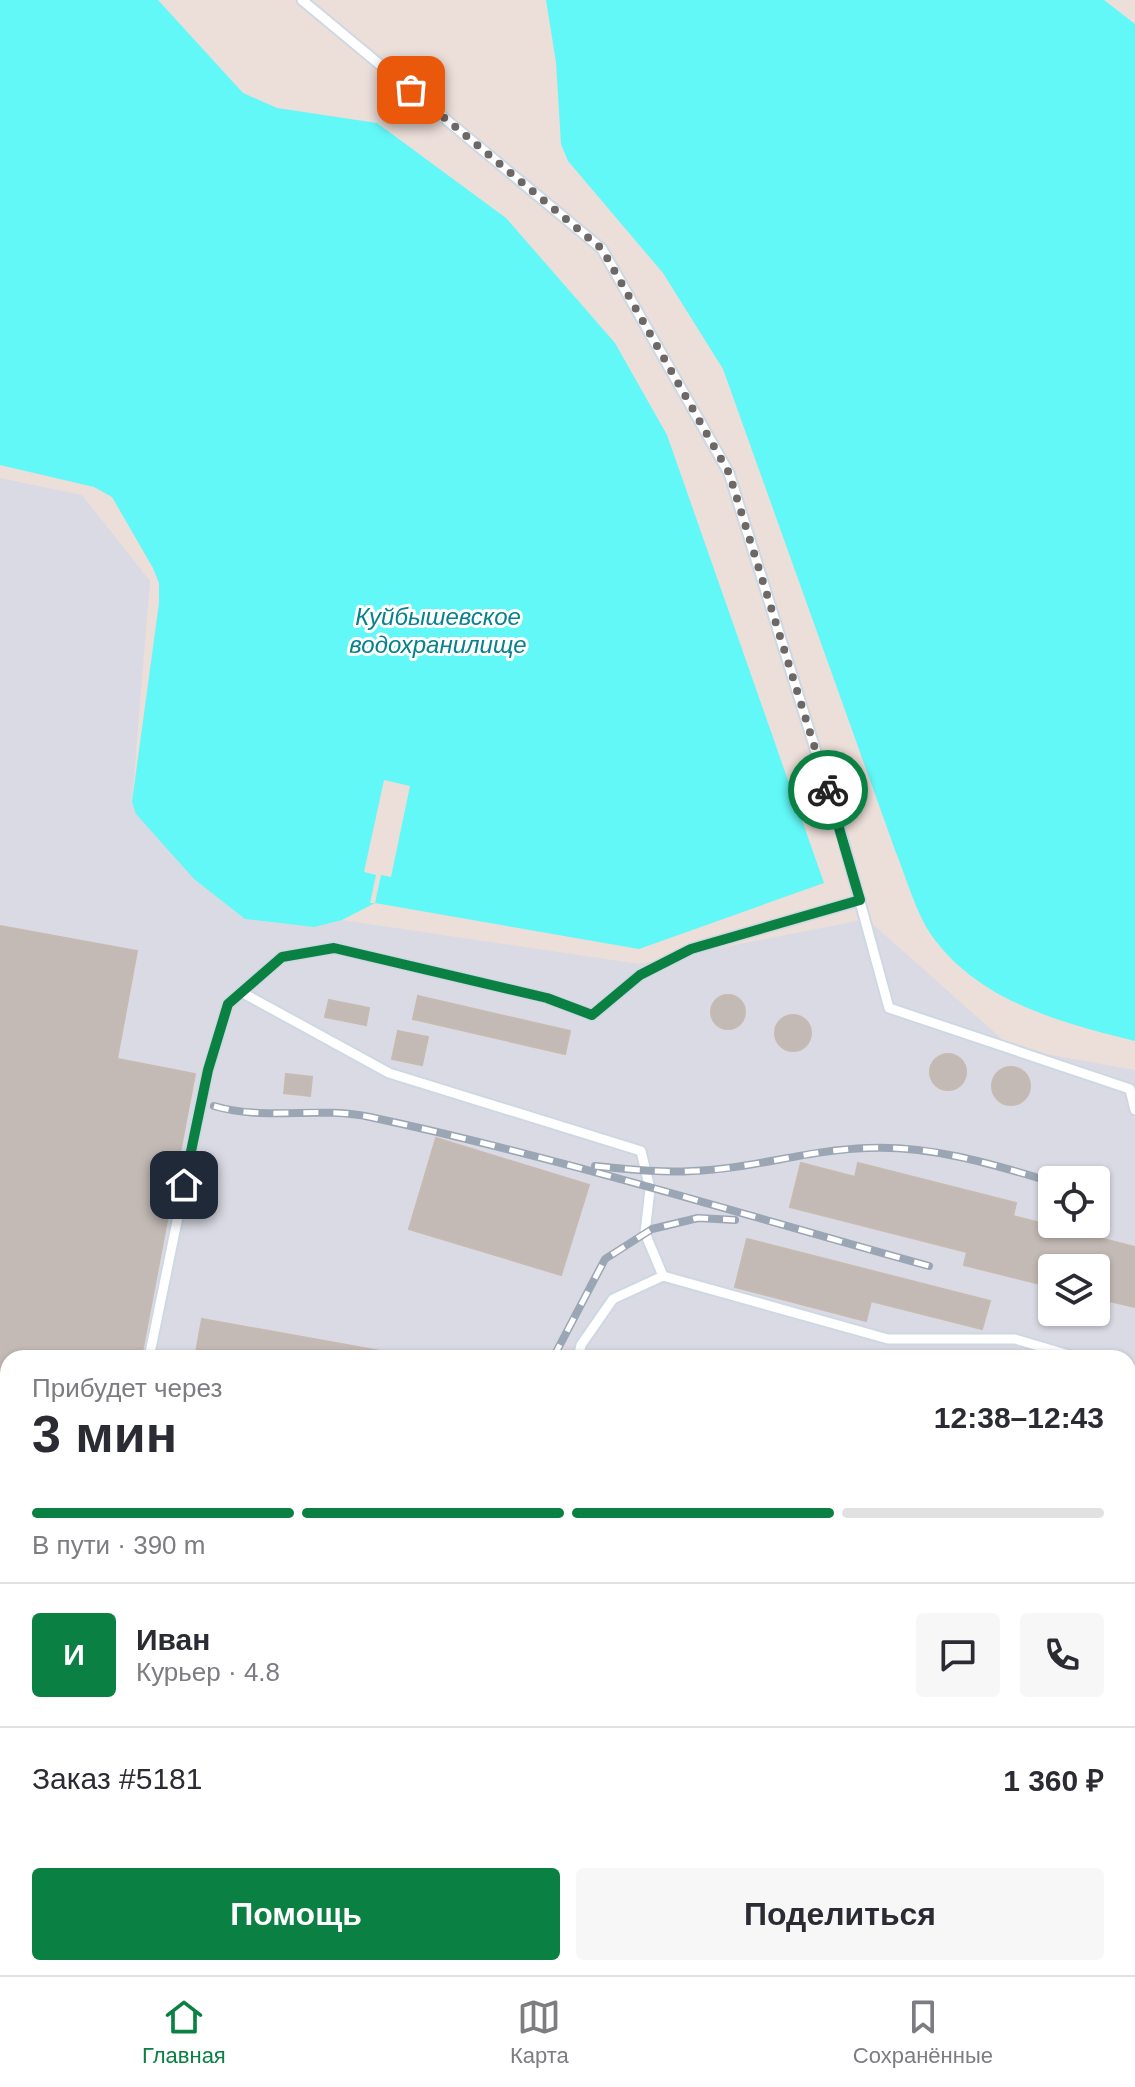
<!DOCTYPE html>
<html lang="ru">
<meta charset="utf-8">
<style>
:root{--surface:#fff;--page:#f7f7f7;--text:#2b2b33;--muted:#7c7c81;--line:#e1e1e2;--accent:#0b8043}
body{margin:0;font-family:Helvetica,sans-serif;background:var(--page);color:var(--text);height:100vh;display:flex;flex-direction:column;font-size:30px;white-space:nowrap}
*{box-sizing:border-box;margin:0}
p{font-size:26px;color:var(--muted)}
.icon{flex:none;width:44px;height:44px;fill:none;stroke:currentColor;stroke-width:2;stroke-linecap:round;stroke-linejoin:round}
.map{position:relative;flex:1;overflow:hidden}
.side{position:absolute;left:0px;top:1350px;width:1136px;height:626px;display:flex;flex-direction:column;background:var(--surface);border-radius:24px 24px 0 0;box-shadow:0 2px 6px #0004}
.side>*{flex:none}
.controls{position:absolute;left:1038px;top:1166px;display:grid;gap:16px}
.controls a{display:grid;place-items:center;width:72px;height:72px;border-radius:8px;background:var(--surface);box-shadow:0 2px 6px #0004;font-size:40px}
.pin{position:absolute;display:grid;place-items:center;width:68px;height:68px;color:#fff;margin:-34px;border-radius:16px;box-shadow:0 4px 12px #0006}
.courier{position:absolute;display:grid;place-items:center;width:80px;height:80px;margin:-40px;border:6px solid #0b8043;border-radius:50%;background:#fff;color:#222;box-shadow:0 2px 10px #0007}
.headline em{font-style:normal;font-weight:700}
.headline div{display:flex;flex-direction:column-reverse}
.headline{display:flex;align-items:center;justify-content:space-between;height:136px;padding:0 32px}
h1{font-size:52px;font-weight:700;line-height:60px}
.bar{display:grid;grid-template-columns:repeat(4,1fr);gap:12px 8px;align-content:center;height:96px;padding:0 32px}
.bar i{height:10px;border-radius:6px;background:var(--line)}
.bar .active{background:var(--accent)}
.bar p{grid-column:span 4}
.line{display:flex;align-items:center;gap:20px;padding:0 32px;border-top:2px solid var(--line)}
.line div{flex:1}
.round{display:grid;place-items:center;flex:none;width:84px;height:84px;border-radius:8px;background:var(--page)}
.button{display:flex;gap:16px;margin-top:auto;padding:16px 32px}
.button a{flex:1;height:92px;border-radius:8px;background:var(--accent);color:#fff;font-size:32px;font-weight:700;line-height:92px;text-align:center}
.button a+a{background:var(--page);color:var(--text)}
.tabs{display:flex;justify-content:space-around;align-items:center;height:112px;border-top:2px solid var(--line);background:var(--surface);font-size:22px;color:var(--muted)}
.tabs a{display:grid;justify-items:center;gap:4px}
.tabs .active{color:var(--accent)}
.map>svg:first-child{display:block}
.industrial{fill:#dadae4;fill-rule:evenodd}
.water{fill:#62f8f7}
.pier{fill:#ecded9}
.building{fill:#c3bab5;stroke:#c7bab2;stroke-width:2}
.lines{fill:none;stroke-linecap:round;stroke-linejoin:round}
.lane-casing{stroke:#ced8e3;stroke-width:13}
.street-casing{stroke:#ced8e3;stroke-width:22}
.lane{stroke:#fff;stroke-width:9}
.street{stroke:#fff;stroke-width:18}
.rail-casing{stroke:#9ba6b5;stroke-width:8}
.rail{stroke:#fff;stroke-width:5;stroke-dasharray:15;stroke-linecap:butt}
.done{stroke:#6d6866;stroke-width:8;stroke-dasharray:0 14.4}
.route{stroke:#0b8043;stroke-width:10}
.labels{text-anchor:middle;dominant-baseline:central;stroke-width:6;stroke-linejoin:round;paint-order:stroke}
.water-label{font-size:24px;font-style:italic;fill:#05828c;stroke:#fff}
</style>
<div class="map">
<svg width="1135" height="1975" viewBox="0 0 1135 1975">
<rect width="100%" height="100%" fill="#ecded9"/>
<path class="industrial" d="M0 478 82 495 150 581 132 802 137 814 194 878 245 919 314 927 342 920 639 964 867 919 1012 1048 1135 1070V1760L1128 1763V1358H8V1968H893L890 1975H0ZM1052 1180H1096V1224H1052ZM1052 1268H1096V1312H1052Z"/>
<g class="water">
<polygon points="0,0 158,0 243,93 277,108 377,123 506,218 615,343 667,435 824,883 639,949 375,903 342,920 314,927 245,919 194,879 136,814 132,802 159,603 159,583 153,568 112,497 94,487 0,465"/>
<path d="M546 0H1104L1135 24V1041C1063 1023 983 1003 935 940 916 915 907 879 895 850L723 369 663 273 568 161 561 144 556 62Z"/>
</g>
<polygon class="pier" points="384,780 410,786 391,877 381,875 375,903 370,903 376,875 364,872"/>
<g class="building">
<polygon points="0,926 137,951 117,1059 0,1036"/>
<circle cx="728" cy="1012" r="17"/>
<polygon points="418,996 570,1031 565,1054 413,1019"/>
<polygon points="329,1000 369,1008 366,1025 325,1017"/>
<circle cx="793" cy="1033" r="18"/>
<polygon points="398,1031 428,1037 422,1065 392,1059"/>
<polygon points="0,1036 195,1074 141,1358 8,1358 8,1809 0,1808"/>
<circle cx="948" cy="1072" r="18"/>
<circle cx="1011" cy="1086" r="19"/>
<polygon points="286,1074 312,1077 310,1096 284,1093"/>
<polygon points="436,1138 589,1185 561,1275 409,1229"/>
<polygon points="801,1163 855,1177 858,1163 1016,1203 1013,1216 1135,1247 1135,1307 1096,1298 1096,1268 1052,1268 1052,1287 964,1265 967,1252 790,1207"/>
<polygon points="747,1239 990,1301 982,1329 871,1301 866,1321 735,1287"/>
<polygon points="202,1319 419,1358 195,1358"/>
<polygon points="1135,1801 1135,1832 1128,1829"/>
<polygon points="0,1920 8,1921 8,1975 0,1975"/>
<polygon points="1128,1967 1135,1969 1135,1975 1096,1975 1099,1968"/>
<polygon points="110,1968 158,1968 192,1975 109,1975"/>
<polygon points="586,1968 675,1968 673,1975 623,1975"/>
</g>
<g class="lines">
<defs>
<g id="lane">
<polyline points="302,0 602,249 729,473 841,832 889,1008 1130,1089 1135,1110"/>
<polyline points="243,993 389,1073 641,1151 650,1189 645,1233 663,1276"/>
<polyline points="149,1358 208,1070 228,1004 282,957 334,948 547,998 592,1015 640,975 691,949 860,900"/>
<polyline points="578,1358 581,1345 613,1299 663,1276 888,1339 1015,1339 1079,1358"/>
<polyline points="1128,1373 1135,1375"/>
<polyline points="1128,1862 1135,1864"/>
<polyline points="0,1907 8,1908"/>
<polyline points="300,1968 334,1975"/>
<polyline points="844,1968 846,1975"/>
<polyline points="1072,1968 1076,1971"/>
<polyline points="25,1975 26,1968"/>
<polyline points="444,1975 446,1968"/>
<polyline points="909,1975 914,1968"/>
</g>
<polyline id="street" points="733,1975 733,1968"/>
</defs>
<use href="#lane" class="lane-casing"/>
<use href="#street" class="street-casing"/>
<use href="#lane" class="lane"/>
<use href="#street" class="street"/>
<defs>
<g id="rail">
<path d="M214 1106C265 1121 318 1106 370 1117 558 1157 744 1215 929 1266"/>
<path d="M595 1166C627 1169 660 1173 692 1171 751 1169 808 1150 867 1148 930 1145 992 1164 1052 1182"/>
<polyline points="1096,1195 1100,1197"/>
<polyline points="553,1358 605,1259 652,1229 698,1218 735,1220"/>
<polyline points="418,1975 420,1968"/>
</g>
</defs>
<use href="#rail" class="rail-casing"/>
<use href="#rail" class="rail"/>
</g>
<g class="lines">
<polyline class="done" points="411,90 602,249 729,473 828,790"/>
<polyline class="route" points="184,1185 208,1070 228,1004 282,957 334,948 547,998 592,1015 640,975 691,949 860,900 828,790"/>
</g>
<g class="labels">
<g class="water-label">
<text x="438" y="616">Куйбышевское<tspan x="438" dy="28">водохранилище</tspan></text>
</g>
</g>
</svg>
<div class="controls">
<a><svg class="icon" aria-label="locate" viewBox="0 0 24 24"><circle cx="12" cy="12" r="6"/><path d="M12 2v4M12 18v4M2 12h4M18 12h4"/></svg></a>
<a><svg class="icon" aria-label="layers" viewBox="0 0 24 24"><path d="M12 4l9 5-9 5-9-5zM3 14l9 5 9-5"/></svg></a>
</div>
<div class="pin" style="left:411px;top:90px;background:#ea580c"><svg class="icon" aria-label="bag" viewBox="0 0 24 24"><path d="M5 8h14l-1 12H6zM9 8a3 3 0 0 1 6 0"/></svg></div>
<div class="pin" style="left:184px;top:1185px;background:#1f2937"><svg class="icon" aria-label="home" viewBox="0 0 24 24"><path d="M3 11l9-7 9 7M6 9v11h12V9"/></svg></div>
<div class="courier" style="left:828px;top:790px"><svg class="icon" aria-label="bike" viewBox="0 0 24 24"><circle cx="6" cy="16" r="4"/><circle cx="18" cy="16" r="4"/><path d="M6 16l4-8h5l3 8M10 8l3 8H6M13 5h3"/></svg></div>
<section class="side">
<div class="headline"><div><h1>3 мин</h1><p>Прибудет через</p></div><em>12:38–12:43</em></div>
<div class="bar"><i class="active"></i><i class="active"></i><i class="active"></i><i></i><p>В пути · 390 m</p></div>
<div class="line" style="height:144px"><b class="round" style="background:var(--accent);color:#fff">И</b><div><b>Иван</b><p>Курьер · 4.8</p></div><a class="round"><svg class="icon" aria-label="chat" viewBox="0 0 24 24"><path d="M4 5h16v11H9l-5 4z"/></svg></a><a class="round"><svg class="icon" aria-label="phone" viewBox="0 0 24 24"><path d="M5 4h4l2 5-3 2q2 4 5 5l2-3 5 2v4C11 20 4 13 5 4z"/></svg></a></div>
<div class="line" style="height:104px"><div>Заказ #5181</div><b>1 360 ₽</b></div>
<div class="button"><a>Помощь</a><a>Поделиться</a></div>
</section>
</div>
<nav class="tabs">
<a class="active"><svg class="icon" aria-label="home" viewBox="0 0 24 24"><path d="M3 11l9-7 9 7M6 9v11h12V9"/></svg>Главная</a>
<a><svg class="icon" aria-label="map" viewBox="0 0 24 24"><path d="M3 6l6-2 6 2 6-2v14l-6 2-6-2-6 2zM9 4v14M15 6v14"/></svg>Карта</a>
<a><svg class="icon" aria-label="saved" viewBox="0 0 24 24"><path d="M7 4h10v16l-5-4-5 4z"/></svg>Сохранённые</a>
</nav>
